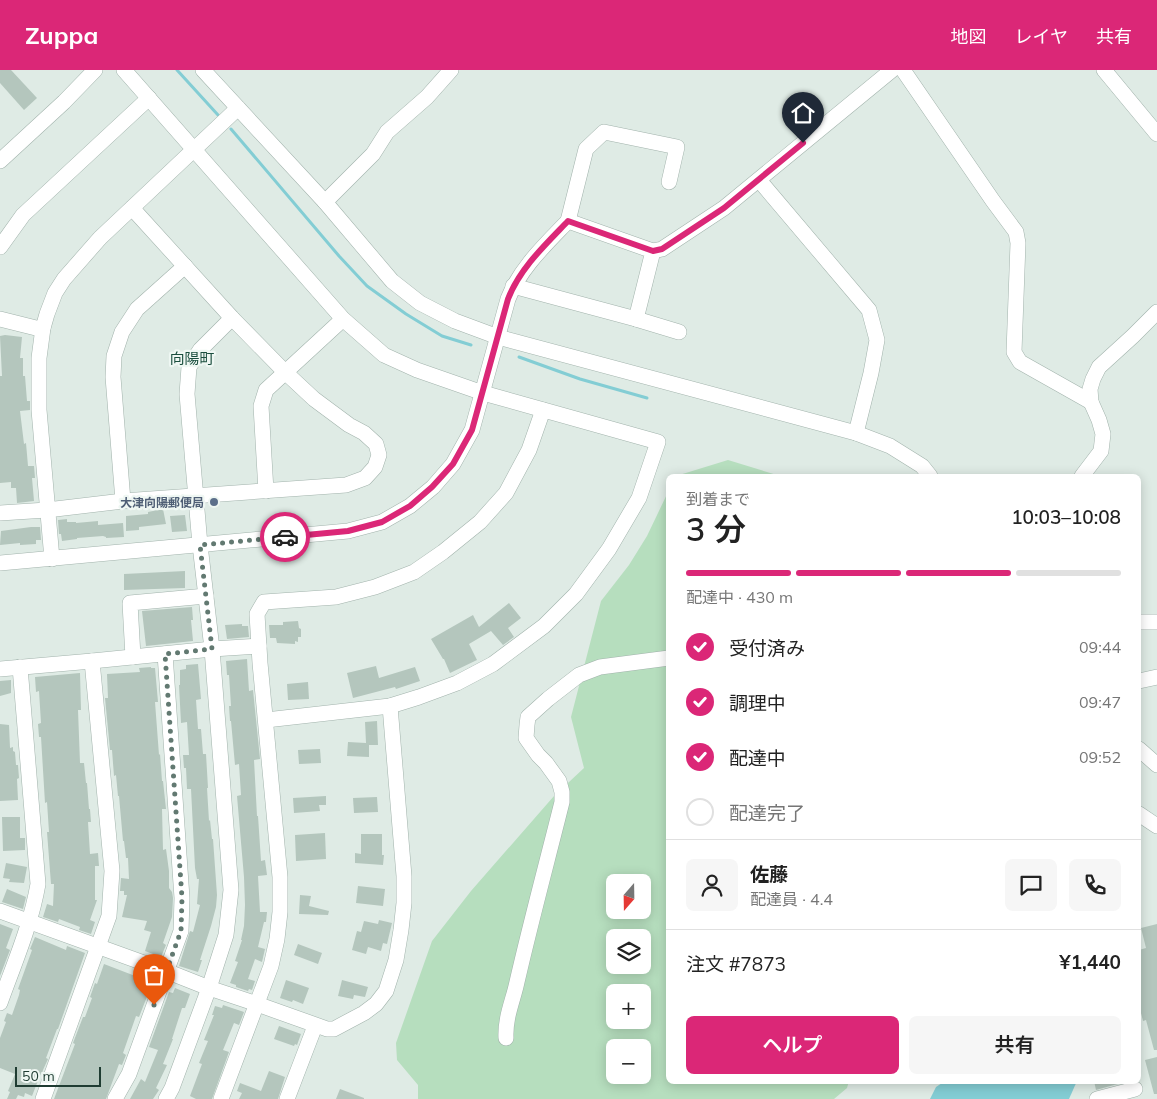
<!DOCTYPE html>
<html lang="ja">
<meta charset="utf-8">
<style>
:root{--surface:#fff;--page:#f6f6f6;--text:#222;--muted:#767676;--line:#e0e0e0;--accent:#db2777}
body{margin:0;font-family:Mulish,"Noto Sans JP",sans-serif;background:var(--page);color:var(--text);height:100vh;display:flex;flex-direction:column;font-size:19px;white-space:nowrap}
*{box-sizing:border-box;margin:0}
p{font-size:16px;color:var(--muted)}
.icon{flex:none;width:28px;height:28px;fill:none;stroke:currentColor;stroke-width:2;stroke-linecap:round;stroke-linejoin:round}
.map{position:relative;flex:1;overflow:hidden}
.panel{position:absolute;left:666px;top:404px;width:475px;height:610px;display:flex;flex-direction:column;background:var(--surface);border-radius:8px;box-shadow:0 2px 12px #0003}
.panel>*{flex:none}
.needle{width:32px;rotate:200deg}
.fabs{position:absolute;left:606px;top:804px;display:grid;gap:10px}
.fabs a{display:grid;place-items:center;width:45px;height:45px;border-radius:8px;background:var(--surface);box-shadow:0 2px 12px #0003;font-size:25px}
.scale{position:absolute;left:15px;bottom:12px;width:86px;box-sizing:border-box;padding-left:5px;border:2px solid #1f3c32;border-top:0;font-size:14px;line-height:18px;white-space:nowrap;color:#1f3c32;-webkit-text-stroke:4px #eff7f3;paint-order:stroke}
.pin{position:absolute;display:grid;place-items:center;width:42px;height:42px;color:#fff;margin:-51px -21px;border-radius:50% 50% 50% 0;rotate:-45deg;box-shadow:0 0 5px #0007}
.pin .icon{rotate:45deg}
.courier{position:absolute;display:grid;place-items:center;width:50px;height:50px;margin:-25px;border:4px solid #db2777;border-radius:50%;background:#fff;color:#222;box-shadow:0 1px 6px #0007}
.overview em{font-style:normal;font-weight:600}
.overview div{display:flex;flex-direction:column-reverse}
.overview{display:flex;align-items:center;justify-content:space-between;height:85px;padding:0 20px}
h1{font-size:32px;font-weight:600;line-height:38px}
.bar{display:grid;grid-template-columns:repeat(4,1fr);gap:8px 5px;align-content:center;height:60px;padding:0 20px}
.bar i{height:6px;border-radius:4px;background:var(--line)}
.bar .on{background:var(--accent)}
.bar p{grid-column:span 4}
.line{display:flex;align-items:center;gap:12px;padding:0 20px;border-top:1px solid var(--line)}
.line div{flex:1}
.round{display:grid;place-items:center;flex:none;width:52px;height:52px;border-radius:8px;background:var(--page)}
ol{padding:0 20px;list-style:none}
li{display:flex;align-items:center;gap:15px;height:55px}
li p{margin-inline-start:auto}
li .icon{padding:5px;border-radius:50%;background:var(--accent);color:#fff;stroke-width:4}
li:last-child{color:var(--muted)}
li i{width:28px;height:28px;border:2px solid var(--line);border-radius:50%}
.primary-button{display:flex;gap:10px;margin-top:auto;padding:10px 20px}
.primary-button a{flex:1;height:58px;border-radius:8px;background:var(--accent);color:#fff;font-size:20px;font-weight:600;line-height:58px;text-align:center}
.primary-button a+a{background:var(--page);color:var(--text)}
header{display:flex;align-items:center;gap:30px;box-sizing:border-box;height:70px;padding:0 25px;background:var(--accent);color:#fff}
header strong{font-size:24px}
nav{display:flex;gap:28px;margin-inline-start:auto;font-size:18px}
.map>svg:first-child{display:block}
.green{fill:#b6debe;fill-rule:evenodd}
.water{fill:#83cdd4}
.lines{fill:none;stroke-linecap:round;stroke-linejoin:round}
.stream{stroke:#83cdd4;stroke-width:3}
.building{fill:#b4c6bd}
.minor-casing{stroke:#a2b3ac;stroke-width:16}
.minor{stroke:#fff;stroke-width:15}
.done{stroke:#627971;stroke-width:5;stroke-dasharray:0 9}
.route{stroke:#db2777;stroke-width:6}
.service-dot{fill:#5c6f8a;stroke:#eff7f3;stroke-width:2}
.labels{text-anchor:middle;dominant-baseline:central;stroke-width:4.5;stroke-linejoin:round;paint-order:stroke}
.service-label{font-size:12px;font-weight:bold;fill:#4e5e75;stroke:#eff7f3;text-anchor:end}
.quarter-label{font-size:15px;fill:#1a4e3e;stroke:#eff7f3}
</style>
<header>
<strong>Zuppa</strong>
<nav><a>地図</a><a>レイヤ</a><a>共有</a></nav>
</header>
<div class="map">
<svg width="1157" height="1029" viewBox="0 0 1157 1029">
<rect width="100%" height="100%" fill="#dfebe5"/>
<g class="green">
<polygon points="728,390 780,406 676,406"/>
<path d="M669 420V1011H849L847 1018 834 1029H418V1015L397 990 396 973 432 871 471 821 554 726 584 698 571 647 601 531 629 495 647 466ZM615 812H642V840H615ZM615 868H642V895H615ZM615 922H642V950H615ZM615 978H642V1005H615Z"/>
</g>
<polygon class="water" points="945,1011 1077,1011 1069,1029 930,1029 936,1017"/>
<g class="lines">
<g class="stream">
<polyline points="177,0 218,45"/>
<polyline points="231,59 339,186 367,216 406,244 442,266 471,275"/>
<polyline points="519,287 580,309 647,328"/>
</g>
</g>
<g class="building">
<polygon points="0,0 11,0 37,28 24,40 0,13"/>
<polygon points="5,265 22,267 20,288 23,288 23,306 25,306 27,331 30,331 30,340 20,341 24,374 26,373 28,396 34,396 35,408 32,408 34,431 17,433 16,418 11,418 11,412 0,413 0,306 2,306 0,266"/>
<polygon points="163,439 166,454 139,457 139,460 126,461 126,446 148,444 148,442"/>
<polygon points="185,445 187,461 172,462 170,446"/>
<polygon points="67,449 67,452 76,452 76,453 98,451 98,455 123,453 124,467 106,468 106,467 103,466 77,468 77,469 62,471 61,464 59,464 58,450"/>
<polygon points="31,457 40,457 41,470 36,470 36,474 20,475 20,473 0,475 1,461"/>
<polygon points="185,501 185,518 124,520 124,504"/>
<polygon points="509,533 521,548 508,558 514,567 503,575 491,561 469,574 477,590 450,603 444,589 443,589 431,569 473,545 479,557"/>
<polygon points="192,537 193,550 191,550 193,571 146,576 142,541"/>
<polygon points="298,551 299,558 301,559 301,567 298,567 298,572 295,571 295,574 277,573 276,568 270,568 269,555 283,555 283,552"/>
<polygon points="242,554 242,556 248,556 249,567 227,569 225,555"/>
<polygon points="247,589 249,621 253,620 260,689 254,690 257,746 258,746 261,791 265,790 267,805 258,806 260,842 267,842 266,852 264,852 258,877 265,879 262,892 255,889 248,909 255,911 252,920 249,919 248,921 236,917 236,915 230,913 238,892 235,891 242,870 241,870 244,856 245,835 244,807 237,726 241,725 239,694 235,695 231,651 230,651 229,636 231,636 229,605 227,605 226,591"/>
<polygon points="198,594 201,629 196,630 198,659 201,659 203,684 206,684 208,718 207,718 209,751 210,750 212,769 213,769 217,825 216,837 211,856 200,890 202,890 198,902 179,896 190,861 193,862 200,835 197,834 199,809 197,809 195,798 191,719 187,719 186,698 184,698 183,685 189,685 187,652 181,653 179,615 180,615 180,600 186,599 186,595"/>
<polygon points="376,596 379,608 415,597 420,611 396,619 395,617 353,628 347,603"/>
<polygon points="151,597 151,598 155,598 158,632 155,632 159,685 160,684 162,711 163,711 166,739 162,739 163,780 166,779 169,801 169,818 172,822 173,828 172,847 163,873 166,875 161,887 145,881 151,862 144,860 147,851 122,847 127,825 124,825 124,821 120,821 121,808 129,809 128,788 126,788 124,771 123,771 119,726 118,726 116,705 114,706 112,680 110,680 105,628 108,628 107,604 140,602 139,598"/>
<polygon points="80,603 81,640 78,640 80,693 84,693 86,713 87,713 89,739 90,739 91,752 88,752 90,784 98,783 99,796 95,796 95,830 97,830 90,850 95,852 91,864 79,860 80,857 59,849 58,852 43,847 47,834 53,836 54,814 51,814 47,762 49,762 47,732 45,733 41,667 39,667 38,654 41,653 39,621 36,622 35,607"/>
<polygon points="11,610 11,623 0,626 0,611"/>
<polygon points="308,612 309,629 288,630 287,614"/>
<polygon points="377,651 378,675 369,675 369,687 347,686 348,672 366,673 365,652"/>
<polygon points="0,654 9,655 10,678 13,677 13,681 15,682 16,695 18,695 19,708 17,709 18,730 0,731"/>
<polygon points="320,679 321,693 299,694 298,680"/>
<polygon points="326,726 326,735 319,735 320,741 294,743 293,728"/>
<polygon points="377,727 378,742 354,743 353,728"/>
<polygon points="2,747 20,747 20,768 25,768 25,780 3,781"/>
<polygon points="325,763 326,789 296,791 295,765"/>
<polygon points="361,764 382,764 382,785 384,785 383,795 355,793 355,783 361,784"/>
<polygon points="6,793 27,797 24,813 9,812 10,809 3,808"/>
<polygon points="358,816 385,819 383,836 356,833"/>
<polygon points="7,819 26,827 23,839 2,832"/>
<polygon points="300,825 311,826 309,836 329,841 328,845 299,844"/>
<polygon points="379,850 392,853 387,874 383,873 381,881 368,877 366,884 352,880 357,861 361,862 364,851 378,854"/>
<polygon points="0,854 13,859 6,878 10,880 0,906"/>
<polygon points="1157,854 1157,980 1154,980 1146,950 1143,951 1139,935 1139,880 1146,878 1141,858"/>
<polygon points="35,867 66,880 67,876 85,883 58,959 57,959 46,988 48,989 43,1000 42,1003 41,1003 32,1026 25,1023 24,1027 18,1025 16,1029 7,1029 10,1022 8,1021 15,1004 0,998 0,968 6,952 4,951 7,943 12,945 19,925 20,920 18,919 32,880 30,879"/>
<polygon points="298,874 322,883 318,894 294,885"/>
<polygon points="104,894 143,909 145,905 154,909 139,947 136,946 123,983 126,985 122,995 119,994 106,1029 54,1029 75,974 73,973 83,947 85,947 92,928 90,927 95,913 97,914"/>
<polygon points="286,910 309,918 303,934 293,930 292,932 280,928"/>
<polygon points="342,910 368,917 365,927 354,925 353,929 338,926"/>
<polygon points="175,918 190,924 185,938 182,938 172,969 173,969 163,994 167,995 156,1018 159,1020 153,1029 130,1029 141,1009 145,1012 158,980 149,977 169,922 173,923"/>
<polygon points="223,935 244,942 239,955 234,953 223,980 229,982 212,1029 196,1029 190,1026 202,994 199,993 208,971 204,970 214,945 212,945 215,936 222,938"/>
<polygon points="279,956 301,964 297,975 295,974 294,976 274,969"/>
<polygon points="1157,987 1157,1024 1154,1024 1145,990"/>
<polygon points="269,1001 285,1007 278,1029 239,1029 242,1023 237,1021 240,1013 261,1021"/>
<polygon points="1094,1011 1121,1011 1121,1013 1096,1020"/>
<polygon points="340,1019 364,1028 364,1029 336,1029"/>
</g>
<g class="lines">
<defs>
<g id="minor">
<polyline points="124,0 343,249 384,285 417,300 483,323 658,372 639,428 609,479 576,524 544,556 493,594 457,613 419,627 390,636 266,650"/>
<polyline points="203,0 325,132 392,211 420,233 455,251 498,267 856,363 890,376 922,396 930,406"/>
<polyline points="903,0 993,131 1016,162 1018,173 1014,282 1020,292 1091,332"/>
<polyline points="1104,0 1157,64"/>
<polyline points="0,91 64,32 95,0"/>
<polyline points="759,110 869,240 877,270 871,303 856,363"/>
<polyline points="325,132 373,84 387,62 427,27 451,0"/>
<polyline points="568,151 586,79 604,62 677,77 669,112"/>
<polyline points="0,177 23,145 149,28"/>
<polyline points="653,181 662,179 724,138 892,0"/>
<polyline points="513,216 636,249 679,262"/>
<polyline points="0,249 36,258 43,258"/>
<polyline points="1082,406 1101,381 1103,364 1099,350 1091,332 1090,319 1093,309 1099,297 1133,266 1157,242"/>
<polyline points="266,421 261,336 266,320 343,249"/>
<polyline points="123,431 113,307 114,286 122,262 137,239 185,196"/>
<polyline points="0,443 47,440 123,431 346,415 365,408 375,397 379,385 376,374 364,363 349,355 314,329 285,302 232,248 132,138"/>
<polyline points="52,489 39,340 39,288 43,258 47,244 55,223 64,209 100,168 238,38"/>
<path d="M0 493 348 461 382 452 410 436 433 417 453 394 472 360 508 229C520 198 546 174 568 151L653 181 636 249"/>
<polyline points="1139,552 1157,552"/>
<polyline points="133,587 130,533 206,526"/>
<polyline points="0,599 92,591 212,579 259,576"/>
<polyline points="1139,611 1157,607"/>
<polyline points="1139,679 1157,695"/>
<polyline points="1139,744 1157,756"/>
<polyline points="0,841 166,901 209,918 257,934 327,959 334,959 364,943 376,934 386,921 396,890 401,860 404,833 404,806 390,636"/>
<path d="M0 933C14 894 31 855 38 814L20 597"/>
<path d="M506 968C505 947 513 931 517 912 531 851 547 792 562 732V722L559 711 546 693 538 685 526 668 527 655 528 647 548 629 579 605 600 597 669 588"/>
<polyline points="43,1029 109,846 112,801 92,591"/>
<polyline points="115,1029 129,1004 181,861 182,828 165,584"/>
<polyline points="166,1029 172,1018 209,918 226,865 231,820 212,579 200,475 187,324 189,297 200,280 232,248"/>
<polyline points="221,1029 271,896 277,869 280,842 280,807 260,593 257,544 264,532 336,527 375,517 414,502 443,482 480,452 506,423 529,380 543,340"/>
<polyline points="287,1029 315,956"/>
<polyline points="1097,1029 1135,1019"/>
</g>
</defs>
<use href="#minor" class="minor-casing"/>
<use href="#minor" class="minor"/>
</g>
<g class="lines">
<polyline class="done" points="154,935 181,861 182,828 165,584 212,579 200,475 285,467"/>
<path class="route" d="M285 467 348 461 382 452 410 436 432 417 453 394 472 360 508 229C520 198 546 174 568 151L653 181 662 179 724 138 803 73"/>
</g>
<circle class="service-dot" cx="214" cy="432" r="5"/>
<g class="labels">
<g class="service-label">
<text x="204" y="432">大津向陽郵便局</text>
</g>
<g class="quarter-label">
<text x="192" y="288">向陽町</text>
</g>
</g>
</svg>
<div class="fabs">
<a><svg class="needle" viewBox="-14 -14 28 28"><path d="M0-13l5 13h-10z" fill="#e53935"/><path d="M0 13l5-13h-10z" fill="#767676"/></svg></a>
<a><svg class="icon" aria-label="layers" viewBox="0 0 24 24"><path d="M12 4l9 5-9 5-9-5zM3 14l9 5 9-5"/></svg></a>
<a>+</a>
<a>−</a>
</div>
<div class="scale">50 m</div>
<div class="pin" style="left:154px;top:935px;background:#ea580c"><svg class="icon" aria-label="bag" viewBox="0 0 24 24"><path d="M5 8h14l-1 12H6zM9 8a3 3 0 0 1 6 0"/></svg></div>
<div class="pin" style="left:803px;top:73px;background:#1f2937"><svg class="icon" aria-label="home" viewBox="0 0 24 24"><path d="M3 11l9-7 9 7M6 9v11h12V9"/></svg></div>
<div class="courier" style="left:285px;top:467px"><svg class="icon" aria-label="car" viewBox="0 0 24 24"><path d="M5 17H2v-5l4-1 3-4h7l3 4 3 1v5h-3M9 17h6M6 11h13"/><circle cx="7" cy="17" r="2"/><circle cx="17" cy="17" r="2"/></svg></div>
<section class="panel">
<div class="overview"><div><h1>3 分</h1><p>到着まで</p></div><em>10:03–10:08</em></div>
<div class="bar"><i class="on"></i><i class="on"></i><i class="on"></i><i></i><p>配達中 · 430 m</p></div>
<ol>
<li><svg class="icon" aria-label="check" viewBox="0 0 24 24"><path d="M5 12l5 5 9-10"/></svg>受付済み<p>09:44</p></li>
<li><svg class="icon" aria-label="check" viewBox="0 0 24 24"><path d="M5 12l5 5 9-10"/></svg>調理中<p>09:47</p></li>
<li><svg class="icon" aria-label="check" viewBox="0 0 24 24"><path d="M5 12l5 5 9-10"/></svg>配達中<p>09:52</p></li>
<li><i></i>配達完了</li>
</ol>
<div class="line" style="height:90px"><a class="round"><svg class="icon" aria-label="person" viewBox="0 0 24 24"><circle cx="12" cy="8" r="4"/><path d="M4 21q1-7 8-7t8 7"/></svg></a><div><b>佐藤</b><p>配達員 · 4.4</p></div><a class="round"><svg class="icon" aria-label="chat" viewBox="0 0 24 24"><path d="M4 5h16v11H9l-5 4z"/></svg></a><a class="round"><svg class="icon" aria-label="phone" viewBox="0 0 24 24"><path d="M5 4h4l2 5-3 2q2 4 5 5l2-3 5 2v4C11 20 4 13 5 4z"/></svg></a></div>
<div class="line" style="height:65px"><div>注文 #7873</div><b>¥1,440</b></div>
<div class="primary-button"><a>ヘルプ</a><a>共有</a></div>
</section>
</div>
